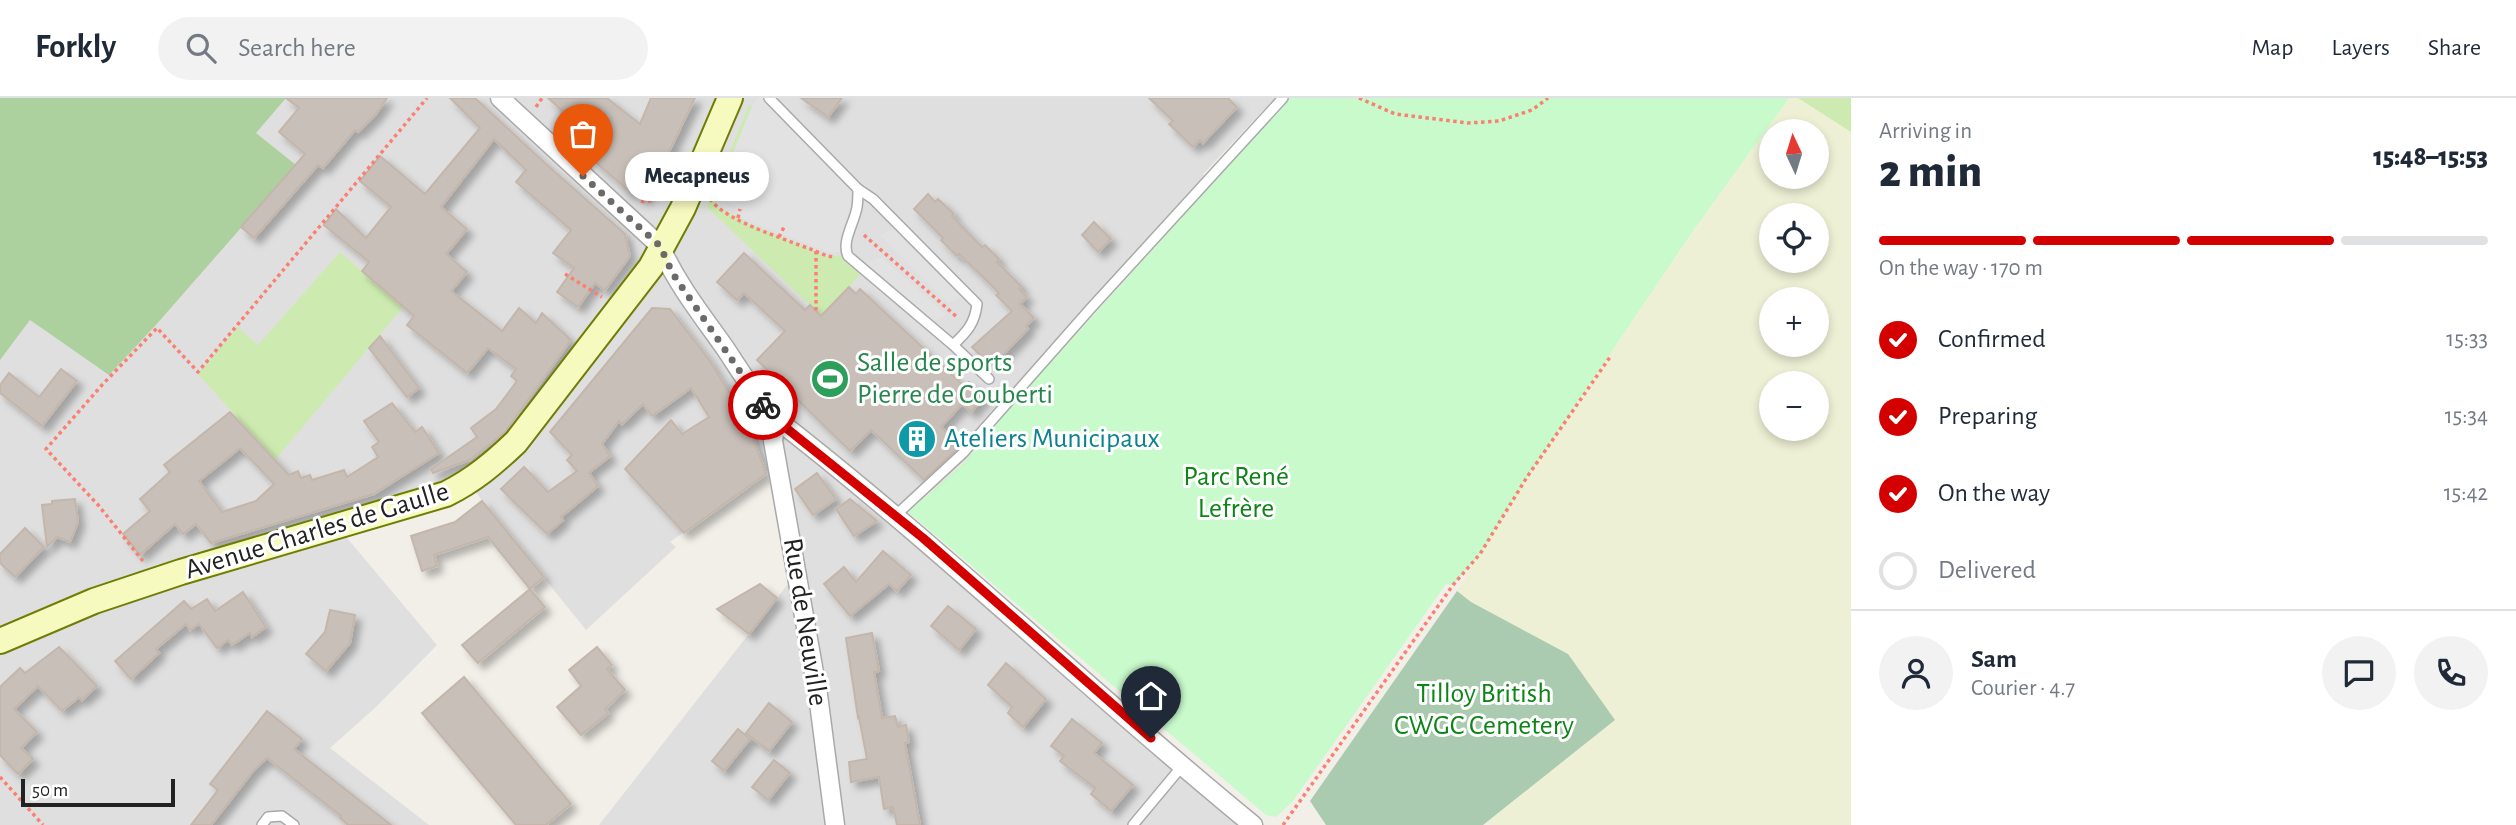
<!DOCTYPE html>
<meta charset="utf-8">
<style>
:root{--surface:#fff;--page:#f2f2f3;--text:#1f2937;--muted:#747a83;--line:#e0e1e3;--accent:#d40000}
body{margin:0;font-family:"Alegreya Sans",sans-serif;background:var(--page);color:var(--text);height:100vh;display:flex;flex-direction:column;font-size:26px;white-space:nowrap}
*{box-sizing:border-box;margin:0}
p{font-size:23px;color:var(--muted)}
.icon{flex:none;width:38px;height:38px;fill:none;stroke:currentColor;stroke-width:2;stroke-linecap:round;stroke-linejoin:round}
.map{position:relative;flex:1;overflow:hidden}
.side{display:flex;flex-direction:column;background:var(--surface);width:665px}
.side>*{flex:none}
.needle{width:46px;rotate:356deg}
.buttons{position:absolute;left:1759px;top:21px;display:grid;gap:14px}
.buttons a{display:grid;place-items:center;width:70px;height:70px;border-radius:50%;background:var(--surface);box-shadow:0 4px 10px #0003;font-size:35px}
.scale{position:absolute;left:21px;bottom:18px;width:154px;box-sizing:border-box;padding-left:7px;border:4px solid #222;border-top:0;font-size:19px;line-height:24px;white-space:nowrap;color:#222;-webkit-text-stroke:5px #fff;paint-order:stroke}
.pin{position:absolute;display:grid;place-items:center;width:60px;height:60px;color:#fff;margin:-72px -30px;border-radius:50% 50% 50% 0;rotate:-45deg;box-shadow:0 0 7px #0007}
.pin .icon{rotate:45deg}
.courier{position:absolute;display:grid;place-items:center;width:70px;height:70px;margin:-35px;border:5px solid #d40000;border-radius:50%;background:#fff;color:#222;box-shadow:0 2px 9px #0007}
.bubble{position:absolute;height:49px;border-radius:24px;background:var(--surface);box-shadow:0 4px 10px #0003;font-size:23px;font-weight:800;line-height:49px;text-align:center}
.overview em{font-style:normal;font-weight:800}
.overview div{display:flex;flex-direction:column-reverse}
.overview{display:flex;align-items:center;justify-content:space-between;height:119px;padding:0 28px}
h1{font-size:46px;font-weight:800;line-height:52px}
.bar{display:grid;grid-template-columns:repeat(4,1fr);gap:10px 7px;align-content:center;height:84px;padding:0 28px}
.bar i{height:9px;border-radius:5px;background:var(--line)}
.bar .selected{background:var(--accent)}
.bar p{grid-column:span 4}
.line{display:flex;align-items:center;gap:18px;padding:0 28px;border-top:2px solid var(--line)}
.line div{flex:1}
.round{display:grid;place-items:center;flex:none;width:74px;height:74px;border-radius:37px;background:var(--page)}
ol{padding:0 28px;list-style:none}
li{display:flex;align-items:center;gap:21px;height:77px}
li p{margin-inline-start:auto}
li .icon{padding:7px;border-radius:50%;background:var(--accent);color:#fff;stroke-width:4}
li:last-child{color:var(--muted)}
li i{width:38px;height:38px;border:4px solid var(--line);border-radius:50%}
header{display:flex;align-items:center;gap:42px;box-sizing:border-box;height:98px;padding:0 35px;background:var(--surface);border-bottom:2px solid var(--line)}
header strong{font-size:33px}
nav{display:flex;gap:38px;margin-inline-start:auto;font-size:24px}
.search{width:490px;height:63px;background:var(--page);display:flex;align-items:center;gap:18px;box-sizing:border-box;padding:0 24px;border-radius:38px;color:var(--muted);font-size:26px}
main{display:flex;flex:1;min-height:0}
.map>svg:first-child{display:block}
.residential{fill:#e0dfdf}
.farmland{fill:#eef0d5;fill-rule:evenodd}
.grass{fill:#cdebb0}
.forest{fill:#add19e}
.cemetery{fill:#aacbaf}
.park{fill:#c8facc}
.parking{fill:#e2e2e2}
.building{fill:#c7bfb8;stroke:#c4b6ab;stroke-width:2;fill-rule:evenodd;filter:url(#shadow)}
.lines{fill:none;stroke-linecap:round;stroke-linejoin:round}
.lane-casing{stroke:#a9a9a9;stroke-width:12}
.street-casing{stroke:#a9a9a9;stroke-width:21}
.secondary-casing{stroke:#707d05;stroke-width:28}
.path{stroke:#fa8072;stroke-width:3.5;stroke-dasharray:3.5 3.5;stroke-linecap:butt}
.lane{stroke:#fff;stroke-width:9}
.street{stroke:#fff;stroke-width:18}
.secondary{stroke:#f7fabf;stroke-width:24}
.done{stroke:#6b6a68;stroke-width:7;stroke-dasharray:0 12.6}
.route{stroke:#d40000;stroke-width:9}
.labels{text-anchor:middle;dominant-baseline:central;stroke-width:6;stroke-linejoin:round;paint-order:stroke}
.leisure-label{font-size:28px;fill:#27864d;stroke:#fff;text-anchor:start}
.culture-label{font-size:28px;fill:#0d838f;stroke:#fff;text-anchor:start}
.park-label{font-size:28px;fill:#0c8416;stroke:#fff}
.street-label{font-size:28px;fill:#222;stroke:#fff}
</style>
<header>
<strong>Forkly</strong>
<div class="search"><svg class="icon" aria-label="search" viewBox="0 0 24 24"><circle cx="10" cy="10" r="6"/><path d="M15 15l6 6"/></svg>Search here</div>
<nav><a>Map</a><a>Layers</a><a>Share</a></nav>
</header>
<main>
<div class="map">
<svg width="1851" height="727" viewBox="0 0 1851 727">
<defs>
<filter id="shadow"><feDropShadow dx="6" dy="6" stdDeviation="3.5" flood-color="#0004"/></filter>
</defs>
<rect width="100%" height="100%" fill="#f2efe9"/>
<polygon class="residential" points="0,0 1275,0 1203,76 1209,83 963,355 896,418 1253,727 599,727 788,486 798,478 777,366 670,444 676,449 586,532 482,403 470,384 337,428 437,547 376,609 330,650 429,727 0,727"/>
<path class="farmland" d="M1789 0H1798L1851 34V727H1491L1486 725 1615 622 1457 493 1527 379 1693 134ZM1771 33H1816V79H1771ZM1771 117H1816V163H1771ZM1771 201H1816V247H1771ZM1771 285H1816V331H1771Z"/>
<g class="grass">
<polygon points="1798,0 1851,0 1851,34"/>
<polygon points="749,7 752,8 717,95 719,102 714,107 745,124 827,158 848,158 864,172 822,219 707,109"/>
<polygon points="340,154 403,209 275,362 198,276 238,229 258,247"/>
</g>
<polygon class="forest" points="0,0 286,0 256,35 296,67 155,228 109,277 30,222 0,262"/>
<polygon class="cemetery" points="1457,493 1471,504 1568,556 1615,622 1483,727 1326,727 1310,703"/>
<polygon class="park" points="1290,0 1789,0 1693,133 1527,379 1480,456 1453,487 1446,486 1293,703 1276,719 1266,717 908,414 962,367 1014,305"/>
<g class="parking">
<polygon points="758,0 769,0 858,91 846,154 829,154 749,123 735,115 736,107 719,99 717,95 752,8"/>
<polygon points="896,130 965,198 948,205 880,137"/>
<polygon points="881,159 947,217 933,223 866,165"/>
</g>
<g class="building">
<polygon points="286,0 387,0 376,16 358,34 355,32 323,70 318,67 254,140 241,129 305,56 279,34 299,10"/>
<polygon points="450,0 475,0 546,66 625,136 630,158 605,192 595,185 578,209 557,194 574,170 553,155 571,132 516,84 526,72 494,41 441,109 467,131 446,156 467,174 451,193 502,233 519,210 536,225 542,215 571,242 505,334 470,362 433,375 431,371 477,339 471,330 496,311 517,283 511,278 516,271 488,250 467,275 407,227 414,218 362,173 369,164 324,127 336,111 366,140 391,109 360,83 380,58 425,96 480,30"/>
<polygon points="548,0 607,0 640,26 651,0 695,0 656,81 658,82 643,100 633,91 630,94 592,61 599,50 576,35 581,29"/>
<polygon points="801,0 842,0 828,19"/>
<polygon points="1149,0 1228,0 1237,9 1203,45 1200,42 1193,49 1169,26 1173,23"/>
<polygon points="928,96 935,104 938,101 954,116 952,118 982,149 985,147 999,161 997,164 1021,188 1019,191 1027,199 1020,206 1034,220 1026,228 1028,231 1000,260 995,255 987,264 972,249 1012,213 996,197 999,195 992,188 959,156 957,158 941,142 943,140 914,111"/>
<polygon points="1094,124 1111,141 1098,154 1082,137"/>
<polygon points="744,155 805,212 810,207 821,218 849,189 856,196 860,191 964,288 969,284 985,299 971,314 962,306 941,329 960,347 958,350 924,382 871,332 850,353 757,262 785,233 744,195 737,202 717,184"/>
<polygon points="652,210 670,211 710,263 748,325 766,376 684,435 625,371 671,322 682,336 709,319 691,290 652,318 643,306 622,326 619,323 602,346 610,358 589,375 598,388 561,419 563,422 547,436 501,391 524,369 548,394 577,373 567,362 572,357 550,334"/>
<polygon points="380,238 419,290 407,299 369,250"/>
<polygon points="61,271 77,283 42,328 0,295 0,287 9,275 39,299"/>
<path d="M392 305 415 334 422 329 439 355 374 396 211 445 196 426 183 436 175 426 140 457 123 436 150 413 140 401 170 374 164 367 230 314 289 377 298 373 301 380 310 377 312 382 344 372 347 379 378 359 372 349 379 344 364 323ZM240 350 274 386 256 403 222 414 199 383Z"/>
<polygon points="817,375 836,401 813,417 795,391"/>
<polygon points="75,401 78,424 70,444 57,439 47,449 42,407 52,406 52,403"/>
<polygon points="850,401 877,423 854,438 836,411"/>
<polygon points="482,403 544,479 530,491 488,439 434,457 437,468 422,473 411,438 455,424"/>
<polygon points="25,430 44,449 15,479 0,465 0,456"/>
<polygon points="883,453 911,477 897,493 889,486 850,518 824,486 844,469 856,484"/>
<polygon points="760,486 777,500 749,536 717,511"/>
<polygon points="530,491 545,509 478,565 462,547"/>
<polygon points="243,494 266,529 252,539 250,535 232,547 228,542 217,550 199,526 190,532 186,526 156,551 159,555 131,581 115,563 184,503 191,511 207,501 215,513"/>
<polygon points="948,508 976,531 959,552 931,528"/>
<polygon points="330,512 355,517 350,545 326,573 306,556 325,534"/>
<polygon points="872,535 879,573 874,574 882,620 895,618 898,629 906,627 909,644 905,645 920,727 897,727 893,709 884,711 879,679 851,684 849,664 867,661 859,619 858,620 846,540"/>
<polygon points="59,549 97,588 82,602 79,599 62,613 38,588 14,611 37,634 21,650 33,661 18,676 0,657 0,589 20,570 25,575"/>
<polygon points="597,549 612,567 607,571 625,592 605,611 608,615 581,637 557,609 581,588 569,572"/>
<polygon points="1006,565 1046,601 1023,629 1008,615 1012,609 988,587"/>
<polygon points="464,579 571,706 546,727 516,727 422,615"/>
<polygon points="769,605 792,624 769,653 746,635"/>
<polygon points="267,613 302,641 294,651 391,727 348,727 340,720 341,718 267,660 254,672 211,727 191,727 218,692 210,686"/>
<polygon points="1072,621 1102,645 1094,655 1133,687 1111,713 1091,696 1095,690 1060,663 1064,658 1051,648"/>
<polygon points="738,631 750,641 724,673 712,663"/>
<polygon points="774,662 790,675 768,702 752,689"/>
</g>
<g class="lines">
<defs>
<g id="lane">
<path d="M769 0 858 91 873 101 977 206C975 225 967 234 953 247"/>
<path d="M858 91C858 97 858 103 857 109 855 124 841 143 848 158L953 247 989 281"/>
<polyline points="895,418 963,355 1091,210 1283,0"/>
<polyline points="262,727 268,719 282,718 294,727"/>
<polyline points="1133,727 1183,667"/>
</g>
<g id="street">
<path d="M500 0 660 148C677 186 701 216 725 250 741 274 756 299 776 321 941 449 1091 595 1253 727"/>
<polyline points="776,321 773,343 818,597 835,727"/>
</g>
<path id="secondary" d="M0 543 94 503 181 474 446 396C474 382 494 365 516 344L651 169 683 110 730 0"/>
</defs>
<use href="#lane" class="lane-casing"/>
<use href="#street" class="street-casing"/>
<use href="#secondary" class="secondary-casing"/>
<g class="path">
<polyline points="1359,0 1395,16 1468,25 1499,23 1532,12 1548,0"/>
<polyline points="536,9 542,0"/>
<path d="M710 101C728 126 797 144 827 158L835 159"/>
<path d="M641 103C652 106 659 97 667 90"/>
<polyline points="738,120 740,111"/>
<polyline points="864,137 958,220"/>
<polyline points="779,139 784,129"/>
<polyline points="816,153 816,214"/>
<polyline points="565,176 602,199"/>
<polyline points="143,463 99,408 46,351 102,287 157,230 198,274 427,0"/>
<polyline points="0,679 43,727"/>
<polyline points="1283,727 1453,487 1480,456 1527,379 1610,259"/>
</g>
<use href="#lane" class="lane"/>
<use href="#street" class="street"/>
<use href="#secondary" class="secondary"/>
</g>
<g class="lines">
<polyline class="done" points="583,78 660,148 673,176 763,307"/>
<polyline class="route" points="763,307 775,321 923,440 1151,640"/>
</g>
<defs>
<symbol id="stadium-disc" viewBox="-11 -11 22 22"><circle r="9.5" fill="#2e9e5b" stroke="#fff"/><path d="M0-5a6.5 5 0 1 0 0 10a6.5 5 0 1 0 0-10ZM-3.5-1.8h7v3.6h-7Z" fill="#fff"/></symbol>
<symbol id="building-disc" viewBox="-11 -11 22 22"><circle r="9.5" fill="#0f9aa8" stroke="#fff"/><path d="M-4-6H4V6H1V3H-1V6H-4ZM-2.5-4.3h1.7v1.8h-1.7ZM.8-4.3h1.7v1.8H.8ZM-2.5-1h1.7V.8h-1.7ZM.8-1h1.7V.8H.8Z" fill="#fff"/></symbol>
</defs>
<g fill-rule="evenodd">
<use href="#stadium-disc" x="808" y="259" width="44" height="44"/>
<use href="#building-disc" x="895" y="319" width="44" height="44"/>
</g>
<g class="labels">
<g class="leisure-label">
<text x="857" y="265">Salle de sports<tspan x="857" dy="32">Pierre de Couberti</tspan></text>
</g>
<g class="culture-label">
<text x="944" y="341">Ateliers Municipaux</text>
</g>
<g class="park-label">
<text x="1236" y="379">Parc René<tspan x="1236" dy="32">Lefrère</tspan></text>
<text x="1484" y="596">Tilloy British<tspan x="1484" dy="32">CWGC Cemetery</tspan></text>
</g>
<g class="street-label">
<text transform="translate(317 433) rotate(-17)">Avenue Charles de Gaulle</text>
<text transform="translate(805 524) rotate(81)">Rue de Neuville</text>
</g>
</g>
</svg>
<div class="buttons">
<a><svg class="needle" viewBox="-14 -14 28 28"><path d="M0-13l5 13h-10z" fill="#e53935"/><path d="M0 13l5-13h-10z" fill="#747a83"/></svg></a>
<a><svg class="icon" aria-label="locate" viewBox="0 0 24 24"><circle cx="12" cy="12" r="6"/><path d="M12 2v4M12 18v4M2 12h4M18 12h4"/></svg></a>
<a>+</a>
<a>−</a>
</div>
<div class="scale">50 m</div>
<div class="pin" style="left:583px;top:78px;background:#ea580c"><svg class="icon" aria-label="bag" viewBox="0 0 24 24"><path d="M5 8h14l-1 12H6zM9 8a3 3 0 0 1 6 0"/></svg></div>
<div class="pin" style="left:1151px;top:640px;background:#1f2937"><svg class="icon" aria-label="home" viewBox="0 0 24 24"><path d="M3 11l9-7 9 7M6 9v11h12V9"/></svg></div>
<div class="courier" style="left:763px;top:307px"><svg class="icon" aria-label="bike" viewBox="0 0 24 24"><circle cx="6" cy="16" r="4"/><circle cx="18" cy="16" r="4"/><path d="M6 16l4-8h5l3 8M10 8l3 8H6M13 5h3"/></svg></div>
<div class="bubble" style="left:625px;top:54px;width:144px">Mecapneus</div>
</div>
<section class="side">
<div class="overview"><div><h1>2 min</h1><p>Arriving in</p></div><em>15:48–15:53</em></div>
<div class="bar"><i class="selected"></i><i class="selected"></i><i class="selected"></i><i></i><p>On the way · 170 m</p></div>
<ol>
<li><svg class="icon" aria-label="check" viewBox="0 0 24 24"><path d="M5 12l5 5 9-10"/></svg>Confirmed<p>15:33</p></li>
<li><svg class="icon" aria-label="check" viewBox="0 0 24 24"><path d="M5 12l5 5 9-10"/></svg>Preparing<p>15:34</p></li>
<li><svg class="icon" aria-label="check" viewBox="0 0 24 24"><path d="M5 12l5 5 9-10"/></svg>On the way<p>15:42</p></li>
<li><i></i>Delivered</li>
</ol>
<div class="line" style="height:126px"><a class="round"><svg class="icon" aria-label="person" viewBox="0 0 24 24"><circle cx="12" cy="8" r="4"/><path d="M4 21q1-7 8-7t8 7"/></svg></a><div><b>Sam</b><p>Courier · 4.7</p></div><a class="round"><svg class="icon" aria-label="chat" viewBox="0 0 24 24"><path d="M4 5h16v11H9l-5 4z"/></svg></a><a class="round"><svg class="icon" aria-label="phone" viewBox="0 0 24 24"><path d="M5 4h4l2 5-3 2q2 4 5 5l2-3 5 2v4C11 20 4 13 5 4z"/></svg></a></div>
</section>
</main>
